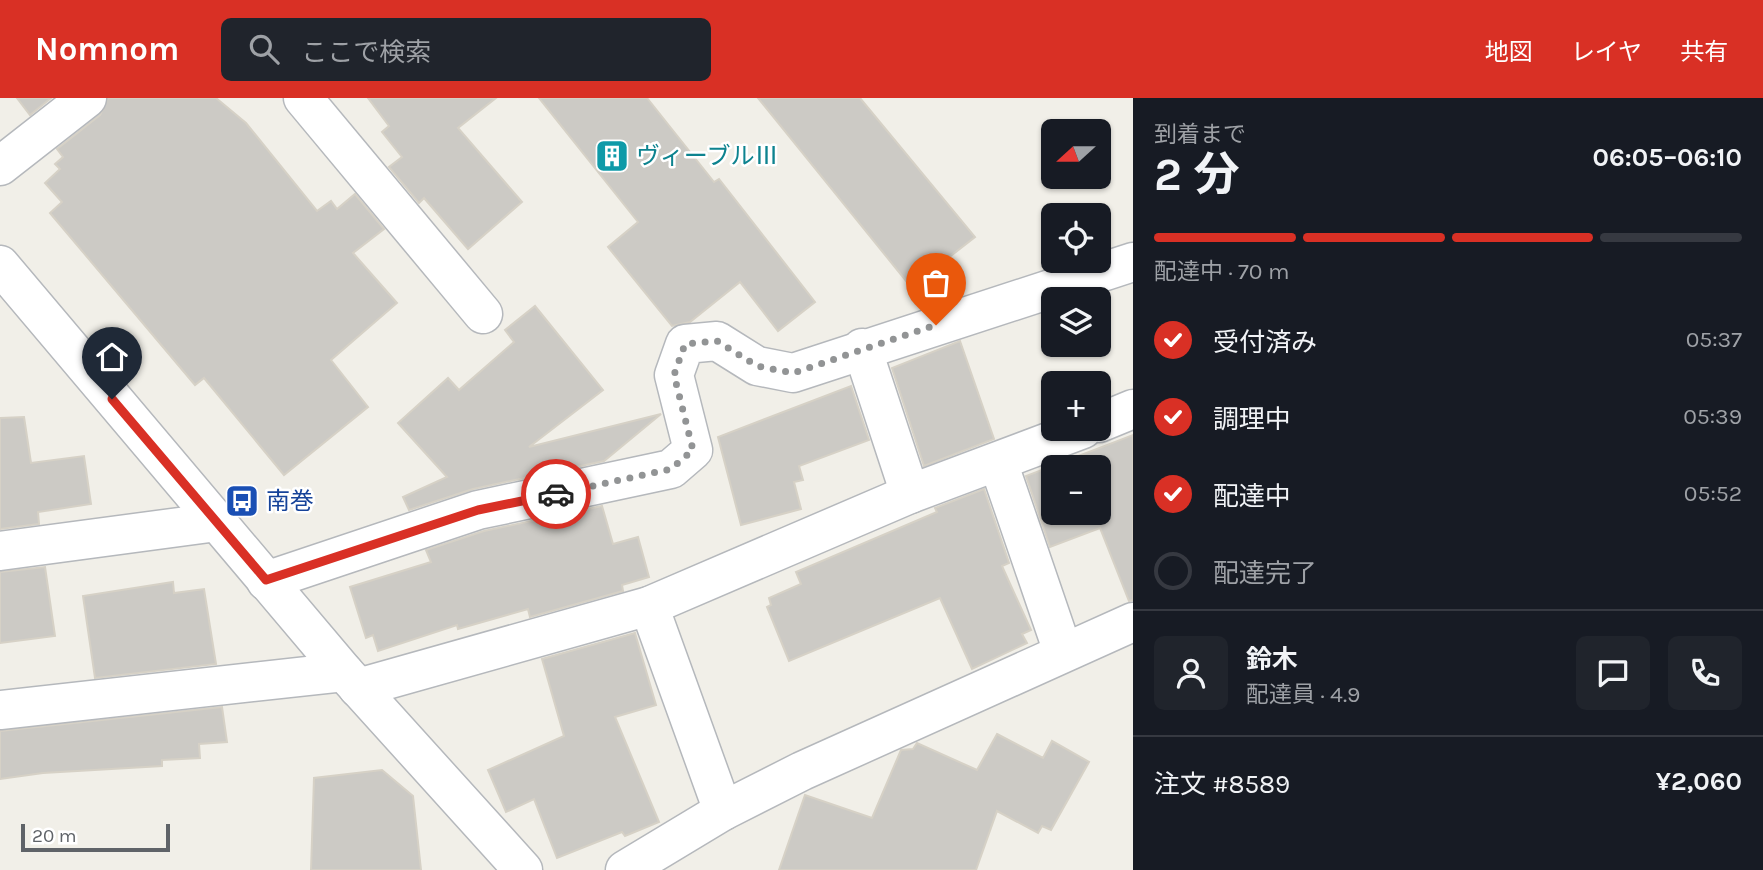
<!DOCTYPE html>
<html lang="ja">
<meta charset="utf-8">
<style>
:root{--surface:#171b24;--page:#20242c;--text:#f1f3f6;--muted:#9ea1a6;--line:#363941;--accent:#d93025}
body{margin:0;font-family:Karla,"Noto Sans JP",sans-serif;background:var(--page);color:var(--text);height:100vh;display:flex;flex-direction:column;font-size:26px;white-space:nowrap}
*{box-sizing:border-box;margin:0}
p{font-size:23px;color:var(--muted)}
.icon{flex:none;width:38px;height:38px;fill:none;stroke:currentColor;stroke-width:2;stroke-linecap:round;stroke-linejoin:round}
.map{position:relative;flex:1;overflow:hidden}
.details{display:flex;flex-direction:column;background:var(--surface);width:630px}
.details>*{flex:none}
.needle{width:46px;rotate:249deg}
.buttons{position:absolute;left:1041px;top:21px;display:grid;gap:14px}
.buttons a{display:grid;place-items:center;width:70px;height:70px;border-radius:10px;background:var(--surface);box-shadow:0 2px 5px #0004;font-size:35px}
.scale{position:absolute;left:21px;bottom:18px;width:149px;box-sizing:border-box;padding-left:7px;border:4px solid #5f6368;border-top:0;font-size:19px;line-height:24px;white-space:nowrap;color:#5f6368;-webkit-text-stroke:5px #fff;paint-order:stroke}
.pin{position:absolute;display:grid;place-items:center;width:60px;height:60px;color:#fff;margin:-72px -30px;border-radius:50% 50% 50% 0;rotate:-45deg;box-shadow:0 0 7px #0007}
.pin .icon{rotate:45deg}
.courier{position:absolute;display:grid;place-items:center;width:70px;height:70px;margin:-35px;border:5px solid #d93025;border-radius:50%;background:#fff;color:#222;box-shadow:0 2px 9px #0007}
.headline em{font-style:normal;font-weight:700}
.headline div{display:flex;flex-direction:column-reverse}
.headline{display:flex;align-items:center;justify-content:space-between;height:119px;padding:0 21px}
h1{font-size:46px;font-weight:700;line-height:52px}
.bar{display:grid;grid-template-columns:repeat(4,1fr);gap:10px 7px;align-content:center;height:84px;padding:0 21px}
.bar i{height:9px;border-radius:5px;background:var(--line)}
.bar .on{background:var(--accent)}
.bar p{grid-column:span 4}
.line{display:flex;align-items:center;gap:18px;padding:0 21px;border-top:2px solid var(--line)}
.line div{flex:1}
.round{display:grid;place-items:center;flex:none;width:74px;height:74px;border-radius:10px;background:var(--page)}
ol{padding:0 21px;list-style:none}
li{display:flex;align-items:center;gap:21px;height:77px}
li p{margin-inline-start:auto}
li .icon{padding:7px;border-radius:50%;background:var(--accent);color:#fff;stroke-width:4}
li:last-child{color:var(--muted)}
li i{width:38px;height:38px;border:4px solid var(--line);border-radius:50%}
header{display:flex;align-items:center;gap:42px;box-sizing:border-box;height:98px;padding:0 35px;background:var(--accent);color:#fff}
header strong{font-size:33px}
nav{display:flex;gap:38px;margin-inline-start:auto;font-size:24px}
.search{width:490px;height:63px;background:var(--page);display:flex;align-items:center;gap:18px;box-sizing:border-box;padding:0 24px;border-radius:10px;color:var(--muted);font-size:26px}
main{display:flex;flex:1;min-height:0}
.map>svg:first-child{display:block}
.building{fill:#cccac5;stroke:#d6d1c6;stroke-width:2;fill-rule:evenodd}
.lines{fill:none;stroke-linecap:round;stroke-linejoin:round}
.minor-casing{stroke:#b5b8bc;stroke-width:41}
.minor{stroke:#fff;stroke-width:38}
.done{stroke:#929495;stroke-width:7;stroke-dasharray:0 12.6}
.route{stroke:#d93025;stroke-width:9}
.labels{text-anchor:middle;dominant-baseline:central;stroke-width:5;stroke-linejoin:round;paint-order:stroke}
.culture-label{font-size:24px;fill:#0d838f;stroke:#fff;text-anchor:start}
.transit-label{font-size:24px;fill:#164399;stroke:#fff;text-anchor:start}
</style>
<header>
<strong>Nomnom</strong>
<div class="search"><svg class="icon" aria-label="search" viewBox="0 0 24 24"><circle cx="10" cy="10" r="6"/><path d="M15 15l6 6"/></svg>ここで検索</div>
<nav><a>地図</a><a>レイヤ</a><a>共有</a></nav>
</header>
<main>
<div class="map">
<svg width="1133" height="772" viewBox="0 0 1133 772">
<rect width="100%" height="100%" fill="#f1efe8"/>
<g class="building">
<polygon points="17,0 51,0 30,17"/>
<polygon points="108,0 216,0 246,25 317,113 331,103 337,111 355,96 384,131 353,155 397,205 331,262 368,309 284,377 204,280 195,287 50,115 62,104 45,85 60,71 55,66 63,59 57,51 100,17"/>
<polygon points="368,0 496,0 458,30 522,104 468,151 424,100 419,105 389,69 402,59 382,34 389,28"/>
<polygon points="539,0 647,0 714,84 719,81 815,204 778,233 740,184 690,224 672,228 608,149 638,124"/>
<polygon points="758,0 860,0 975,139 911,189"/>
<polygon points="535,208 603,292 529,349 661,316 604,363 473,391 409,412 403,399 447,379 398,325 448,280 459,292 514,244 505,232"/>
<polygon points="960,243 994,341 924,368 892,270"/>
<polygon points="851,288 869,342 799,368 803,382 794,384 801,411 741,427 718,339"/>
<polygon points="24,319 31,365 84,358 91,406 38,414 39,426 0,431 0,320"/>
<path d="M1133 337V502L1129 503 1100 430 1050 449 1026 378ZM1054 369H1099V415H1054Z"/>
<polygon points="984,391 1009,465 1002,468 1031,532 1022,536 1027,545 972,571 940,500 789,563 767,509 771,507 769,500 801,486 796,474 937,414 935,410"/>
<polygon points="602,408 613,446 638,439 649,479 622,487 623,493 530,519 528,511 458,531 457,527 378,553 373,537 366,540 350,489 431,464 426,452 484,433"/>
<polygon points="45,469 55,538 0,545 0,474"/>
<polygon points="173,484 174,495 204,491 216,566 95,580 83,498"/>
<polygon points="635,535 656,607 615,619 659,724 625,738 622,734 557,760 534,701 506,714 488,672 564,638 542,561"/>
<polygon points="222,609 227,644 199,646 200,660 162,662 162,668 43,675 0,681 0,633"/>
<polygon points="997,636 1043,660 1052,643 1089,664 1051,732 1042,728 1038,735 997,713 976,772 779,772 805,697 872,720 901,652 913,651 917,645 977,672"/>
<polygon points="382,672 413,698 421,772 311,772 314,680"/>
</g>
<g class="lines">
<defs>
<g id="minor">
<polyline points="303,0 483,216"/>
<polyline points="0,68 87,0"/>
<polyline points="0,167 344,574 523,772"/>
<polyline points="862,250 910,396"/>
<polyline points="1099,325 1133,311"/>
<polyline points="998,364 1063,554"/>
<polyline points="0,453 217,424"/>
<polyline points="266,483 478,412 671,371 693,352 674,277 685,246 717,243 757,268 793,275 1133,164"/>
<polyline points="649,508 723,713"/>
<polyline points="358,590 649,508 910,396 1083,331"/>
<polyline points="0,612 344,574"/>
<polyline points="625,772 723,713 802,673 1133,524"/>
</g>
</defs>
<use href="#minor" class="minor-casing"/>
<use href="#minor" class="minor"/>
</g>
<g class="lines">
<polyline class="done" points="556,396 671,371 693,352 674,277 685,246 717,243 757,268 793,275 936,227"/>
<polyline class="route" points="112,301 266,482 478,412 556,396"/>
</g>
<defs>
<symbol id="building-square" viewBox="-11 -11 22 22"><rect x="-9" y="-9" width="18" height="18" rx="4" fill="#0f9aa8" stroke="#fff"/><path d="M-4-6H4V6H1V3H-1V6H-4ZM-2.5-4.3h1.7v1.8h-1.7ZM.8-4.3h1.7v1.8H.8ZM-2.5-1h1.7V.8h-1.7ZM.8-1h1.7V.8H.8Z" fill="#fff"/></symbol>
<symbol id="bus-square" viewBox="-11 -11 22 22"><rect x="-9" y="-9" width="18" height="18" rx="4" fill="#1a4fb4" stroke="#fff"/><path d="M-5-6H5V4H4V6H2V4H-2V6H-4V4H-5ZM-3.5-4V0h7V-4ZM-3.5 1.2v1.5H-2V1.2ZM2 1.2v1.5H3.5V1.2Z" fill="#fff"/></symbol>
</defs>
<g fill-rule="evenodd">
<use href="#building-square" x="593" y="39" width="38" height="38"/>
<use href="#bus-square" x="223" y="384" width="38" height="38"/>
</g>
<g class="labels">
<g class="culture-label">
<text x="636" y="58">ヴィーブルⅢ</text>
</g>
<g class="transit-label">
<text x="266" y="403">南巻</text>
</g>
</g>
</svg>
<div class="buttons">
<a><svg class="needle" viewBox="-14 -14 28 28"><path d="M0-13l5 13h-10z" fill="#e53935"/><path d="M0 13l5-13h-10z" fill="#9ea1a6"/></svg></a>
<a><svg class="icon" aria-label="locate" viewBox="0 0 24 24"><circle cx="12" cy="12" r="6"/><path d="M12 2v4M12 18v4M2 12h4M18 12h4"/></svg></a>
<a><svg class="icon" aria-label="layers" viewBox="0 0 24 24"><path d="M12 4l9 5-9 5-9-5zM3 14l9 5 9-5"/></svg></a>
<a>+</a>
<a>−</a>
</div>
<div class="scale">20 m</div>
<div class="pin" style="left:936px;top:227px;background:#ea580c"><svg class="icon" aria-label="bag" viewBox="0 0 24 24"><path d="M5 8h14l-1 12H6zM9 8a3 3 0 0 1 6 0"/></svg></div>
<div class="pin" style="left:112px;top:301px;background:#1f2937"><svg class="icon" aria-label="home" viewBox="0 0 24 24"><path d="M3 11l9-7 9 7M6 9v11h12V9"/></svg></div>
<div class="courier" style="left:556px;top:396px"><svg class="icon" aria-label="car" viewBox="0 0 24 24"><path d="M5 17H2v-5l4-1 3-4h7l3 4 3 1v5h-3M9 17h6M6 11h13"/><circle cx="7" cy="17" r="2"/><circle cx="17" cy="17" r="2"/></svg></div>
</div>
<section class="details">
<div class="headline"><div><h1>2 分</h1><p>到着まで</p></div><em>06:05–06:10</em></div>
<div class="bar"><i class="on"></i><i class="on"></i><i class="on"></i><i></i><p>配達中 · 70 m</p></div>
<ol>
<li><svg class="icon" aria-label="check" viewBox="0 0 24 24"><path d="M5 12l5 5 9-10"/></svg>受付済み<p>05:37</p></li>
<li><svg class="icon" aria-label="check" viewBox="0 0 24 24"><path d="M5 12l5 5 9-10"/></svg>調理中<p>05:39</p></li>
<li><svg class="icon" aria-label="check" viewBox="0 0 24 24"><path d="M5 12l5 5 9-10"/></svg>配達中<p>05:52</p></li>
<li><i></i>配達完了</li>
</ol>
<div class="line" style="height:126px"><a class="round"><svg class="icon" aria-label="person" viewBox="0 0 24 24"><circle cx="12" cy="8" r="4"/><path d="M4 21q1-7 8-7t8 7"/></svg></a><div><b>鈴木</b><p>配達員 · 4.9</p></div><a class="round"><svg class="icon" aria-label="chat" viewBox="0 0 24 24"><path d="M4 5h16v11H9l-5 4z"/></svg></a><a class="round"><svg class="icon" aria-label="phone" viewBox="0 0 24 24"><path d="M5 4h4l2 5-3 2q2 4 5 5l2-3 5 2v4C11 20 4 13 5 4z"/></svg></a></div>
<div class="line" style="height:91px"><div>注文 #8589</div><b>¥2,060</b></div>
</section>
</main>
